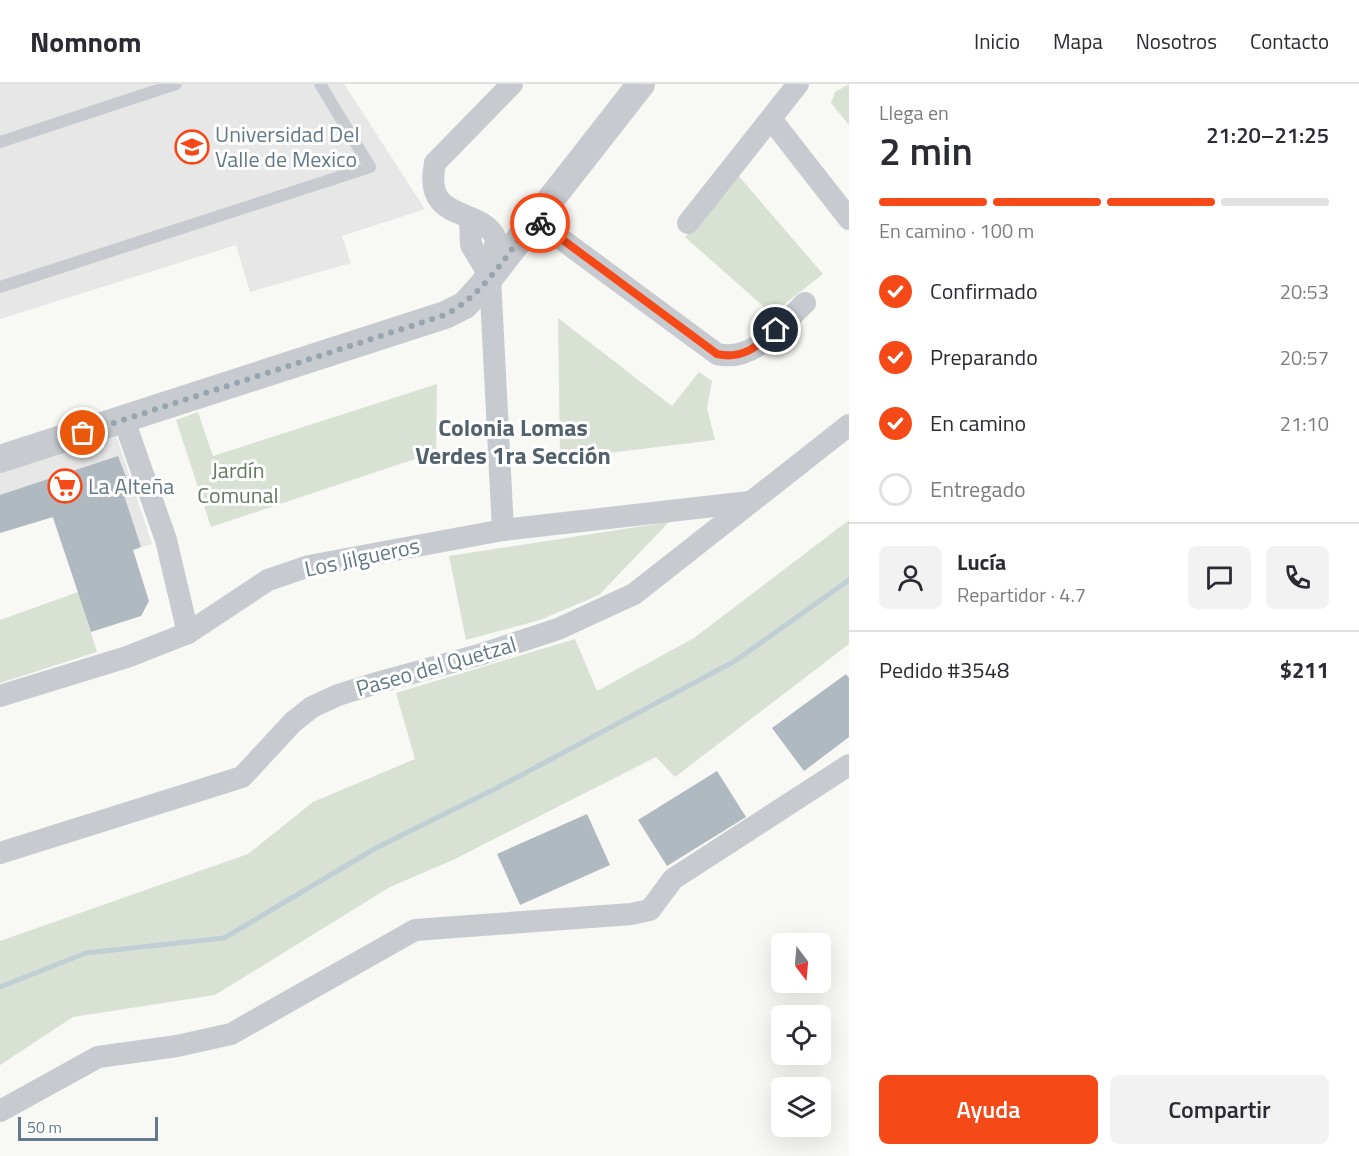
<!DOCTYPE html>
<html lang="es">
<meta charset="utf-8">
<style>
:root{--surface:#fff;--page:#f2f2f3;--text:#2b2b33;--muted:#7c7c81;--line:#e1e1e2;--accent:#f54a18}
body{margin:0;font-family:"Titillium Web",sans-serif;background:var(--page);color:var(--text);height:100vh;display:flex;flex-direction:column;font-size:22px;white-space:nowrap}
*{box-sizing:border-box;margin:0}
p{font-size:20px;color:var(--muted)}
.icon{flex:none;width:33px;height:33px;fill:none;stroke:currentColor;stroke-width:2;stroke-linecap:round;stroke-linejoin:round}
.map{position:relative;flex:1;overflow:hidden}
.drawer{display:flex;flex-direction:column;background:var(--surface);width:510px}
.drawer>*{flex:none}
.needle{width:39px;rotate:164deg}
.tools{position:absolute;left:771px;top:849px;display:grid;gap:12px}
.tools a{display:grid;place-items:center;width:60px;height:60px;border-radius:9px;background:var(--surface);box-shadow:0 6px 24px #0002;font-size:30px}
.scale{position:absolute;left:18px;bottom:15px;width:140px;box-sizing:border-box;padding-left:6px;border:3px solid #647989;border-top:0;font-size:16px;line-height:21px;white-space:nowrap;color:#647989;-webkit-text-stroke:4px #fff;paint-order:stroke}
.pin{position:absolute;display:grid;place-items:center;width:51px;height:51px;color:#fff;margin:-26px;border:3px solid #fff;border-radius:50%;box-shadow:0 2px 6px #0007}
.courier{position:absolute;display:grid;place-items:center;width:60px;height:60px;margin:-30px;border:4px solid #f54a18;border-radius:50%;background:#fff;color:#222;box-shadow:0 2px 8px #0007}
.head em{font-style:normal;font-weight:600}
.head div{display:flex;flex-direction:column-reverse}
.head{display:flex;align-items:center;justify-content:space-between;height:102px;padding:0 30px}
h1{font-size:39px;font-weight:600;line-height:45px}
.bar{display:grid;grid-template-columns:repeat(4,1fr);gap:9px 6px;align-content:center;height:72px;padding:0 30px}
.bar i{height:8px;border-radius:4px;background:var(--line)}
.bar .current{background:var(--accent)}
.bar p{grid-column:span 4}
.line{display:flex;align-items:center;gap:15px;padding:0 30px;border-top:2px solid var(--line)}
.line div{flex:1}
.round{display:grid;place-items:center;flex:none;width:63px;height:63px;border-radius:9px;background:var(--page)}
ol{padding:0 30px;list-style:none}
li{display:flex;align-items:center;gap:18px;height:66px}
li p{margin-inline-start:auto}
li .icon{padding:6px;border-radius:50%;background:var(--accent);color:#fff;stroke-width:4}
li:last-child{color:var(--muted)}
li i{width:33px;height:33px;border:3px solid var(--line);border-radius:50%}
.cta{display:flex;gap:12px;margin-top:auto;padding:12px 30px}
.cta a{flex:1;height:69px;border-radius:9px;background:var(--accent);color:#fff;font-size:24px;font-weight:600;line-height:69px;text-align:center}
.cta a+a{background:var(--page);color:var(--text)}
header{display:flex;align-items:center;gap:36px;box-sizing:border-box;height:84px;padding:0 30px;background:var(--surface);border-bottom:2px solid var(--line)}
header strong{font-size:28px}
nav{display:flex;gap:33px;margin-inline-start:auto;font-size:21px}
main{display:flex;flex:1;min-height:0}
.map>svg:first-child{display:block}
.built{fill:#e6e7e6}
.green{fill:#d9e1d5}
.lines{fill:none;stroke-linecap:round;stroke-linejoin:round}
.stream{stroke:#c1ced3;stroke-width:5}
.building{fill:#b0b9bf}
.service{stroke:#c7cbcf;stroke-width:12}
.minor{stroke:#c7cbcf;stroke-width:22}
.tertiary{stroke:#c7cbcf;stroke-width:28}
.done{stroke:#98a5af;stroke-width:6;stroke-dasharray:0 10.8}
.route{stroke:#f54a18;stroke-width:8}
.labels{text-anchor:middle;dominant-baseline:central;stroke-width:6;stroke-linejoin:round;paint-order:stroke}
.poi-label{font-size:22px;fill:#647989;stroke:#fff;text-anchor:start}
.park-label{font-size:22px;fill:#657a60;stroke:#fff}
.street-label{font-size:22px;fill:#647989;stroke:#fff}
.neighbourhood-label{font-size:24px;font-weight:bold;fill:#53626d;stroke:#fff}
</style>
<header>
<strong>Nomnom</strong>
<nav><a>Inicio</a><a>Mapa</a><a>Nosotros</a><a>Contacto</a></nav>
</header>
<main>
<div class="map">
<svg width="849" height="1072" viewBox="0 0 849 1072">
<rect width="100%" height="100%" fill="#f8f8f5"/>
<g class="built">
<polygon points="0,0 344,0 425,125 342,152 351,179 250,208 236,161 0,235"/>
<polygon points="115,348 152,460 70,485 52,433 0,449 0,387"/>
</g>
<g class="green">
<polygon points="849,0 849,41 831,19 835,8"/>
<polygon points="736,89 823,190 772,230 685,153"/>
<polygon points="558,234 672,322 699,288 712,297 707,324 715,356 560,375"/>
<polygon points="437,300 436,368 211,443 176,336 198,328 213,372"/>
<polygon points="849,436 849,560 675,693 656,673 455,775 390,803 215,911 73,933 0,981 0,857 248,770 313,718 415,675 396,609 575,555 597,607 694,554"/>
<polygon points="669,438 599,511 540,536 466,556 449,472"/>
<polygon points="78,508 97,568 0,599 0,536"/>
</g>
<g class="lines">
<polyline class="stream" points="0,903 86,869 224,854 376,764 495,705 735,577 849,496"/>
</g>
<g class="building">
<polygon points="118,372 131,406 123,408 141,463 133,466 149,517 141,532 91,548 53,433 0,449 0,411"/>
<polygon points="846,590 849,594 849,653 804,687 772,644"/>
<polygon points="717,687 746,733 667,782 638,736"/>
<polygon points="587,730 610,781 520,821 497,770"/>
</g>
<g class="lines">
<g class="service">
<polyline points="0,58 176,0"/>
<polyline points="0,203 370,83 320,0"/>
</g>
<g class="minor">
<polyline points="771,35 849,135"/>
<path d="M534 135 717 270C754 279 781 241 805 219"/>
<polyline points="470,136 471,161 490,193"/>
<polyline points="688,139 798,0"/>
<polyline points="124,336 166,456 188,549"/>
<path d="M503 446 490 193 496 155C482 121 422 141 435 79L512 0"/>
<polyline points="0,612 127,573 188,549 268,496 309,482 503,446 749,418"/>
<polyline points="0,769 242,693 293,638 312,623 338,611 380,598 482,570 558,545 634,510 849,341"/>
<polyline points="0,1027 98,973 177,962 231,950 415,846 631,830 650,826 673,795 849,681"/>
</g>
<polyline class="tertiary" points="0,375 445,231 465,221 490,193 641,0"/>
</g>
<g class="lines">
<path class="done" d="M83 349 445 231C484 211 508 169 534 135L540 139"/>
<path class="route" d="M540 139 717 270C742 276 758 262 776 246"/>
</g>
<defs>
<symbol id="university-ring" viewBox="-11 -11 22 22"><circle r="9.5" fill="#fff" stroke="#f54a18" stroke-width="1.5"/><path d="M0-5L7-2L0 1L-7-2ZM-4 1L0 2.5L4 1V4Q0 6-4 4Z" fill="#f54a18"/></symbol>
<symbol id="supermarket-ring" viewBox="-11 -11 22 22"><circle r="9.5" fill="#fff" stroke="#f54a18" stroke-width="1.5"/><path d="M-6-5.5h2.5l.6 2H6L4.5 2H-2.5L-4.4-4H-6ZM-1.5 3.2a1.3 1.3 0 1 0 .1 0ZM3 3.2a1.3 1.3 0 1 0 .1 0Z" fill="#f54a18"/></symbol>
</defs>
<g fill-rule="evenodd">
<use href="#university-ring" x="173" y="44" width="38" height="38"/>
<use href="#supermarket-ring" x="46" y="383" width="38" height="38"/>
</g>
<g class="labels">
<g class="poi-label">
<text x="215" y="50">Universidad Del<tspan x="215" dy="25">Valle de Mexico</tspan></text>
<text x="88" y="402">La Alteña</text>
</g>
<g class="park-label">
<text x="238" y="386">Jardín<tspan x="238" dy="25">Comunal</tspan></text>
</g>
<g class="street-label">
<text transform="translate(362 473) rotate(-12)">Los Jilgueros</text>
<text transform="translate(436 582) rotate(-16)">Paseo del Quetzal</text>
</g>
<g class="neighbourhood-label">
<text x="513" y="343">Colonia Lomas<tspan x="513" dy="28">Verdes 1ra Sección</tspan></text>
</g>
</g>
</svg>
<div class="tools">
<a><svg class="needle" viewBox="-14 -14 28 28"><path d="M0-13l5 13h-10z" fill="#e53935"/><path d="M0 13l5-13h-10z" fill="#7c7c81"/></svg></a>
<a><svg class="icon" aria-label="locate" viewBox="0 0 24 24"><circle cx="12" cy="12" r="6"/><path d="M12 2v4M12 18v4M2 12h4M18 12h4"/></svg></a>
<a><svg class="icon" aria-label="layers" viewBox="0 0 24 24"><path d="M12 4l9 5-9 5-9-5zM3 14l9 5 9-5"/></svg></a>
</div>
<div class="scale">50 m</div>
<div class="pin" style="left:83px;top:349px;background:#ea580c"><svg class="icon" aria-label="bag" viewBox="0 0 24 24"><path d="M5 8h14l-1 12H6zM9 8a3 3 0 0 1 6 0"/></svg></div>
<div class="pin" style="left:776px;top:246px;background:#1f2937"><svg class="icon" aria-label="home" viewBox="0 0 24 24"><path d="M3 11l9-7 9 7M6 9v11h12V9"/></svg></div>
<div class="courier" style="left:540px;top:139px"><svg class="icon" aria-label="bike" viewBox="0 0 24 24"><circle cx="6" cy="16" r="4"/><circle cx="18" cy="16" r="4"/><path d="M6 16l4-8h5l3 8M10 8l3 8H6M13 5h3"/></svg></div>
</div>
<section class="drawer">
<div class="head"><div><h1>2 min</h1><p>Llega en</p></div><em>21:20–21:25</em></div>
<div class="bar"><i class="current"></i><i class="current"></i><i class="current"></i><i></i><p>En camino · 100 m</p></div>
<ol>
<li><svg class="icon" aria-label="check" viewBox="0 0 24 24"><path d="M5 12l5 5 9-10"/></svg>Confirmado<p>20:53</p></li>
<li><svg class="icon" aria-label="check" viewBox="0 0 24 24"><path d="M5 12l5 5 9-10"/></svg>Preparando<p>20:57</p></li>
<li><svg class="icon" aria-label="check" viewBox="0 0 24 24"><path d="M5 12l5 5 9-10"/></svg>En camino<p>21:10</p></li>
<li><i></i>Entregado</li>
</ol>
<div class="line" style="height:108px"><a class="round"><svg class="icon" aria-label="person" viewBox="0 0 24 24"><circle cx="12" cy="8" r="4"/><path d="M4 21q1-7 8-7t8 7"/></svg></a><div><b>Lucía</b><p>Repartidor · 4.7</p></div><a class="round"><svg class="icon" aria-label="chat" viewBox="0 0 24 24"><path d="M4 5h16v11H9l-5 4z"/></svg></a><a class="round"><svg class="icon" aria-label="phone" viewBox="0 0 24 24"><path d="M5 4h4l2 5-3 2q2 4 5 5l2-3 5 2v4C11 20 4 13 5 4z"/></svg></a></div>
<div class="line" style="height:78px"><div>Pedido #3548</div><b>$211</b></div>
<div class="cta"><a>Ayuda</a><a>Compartir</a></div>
</section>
</main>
